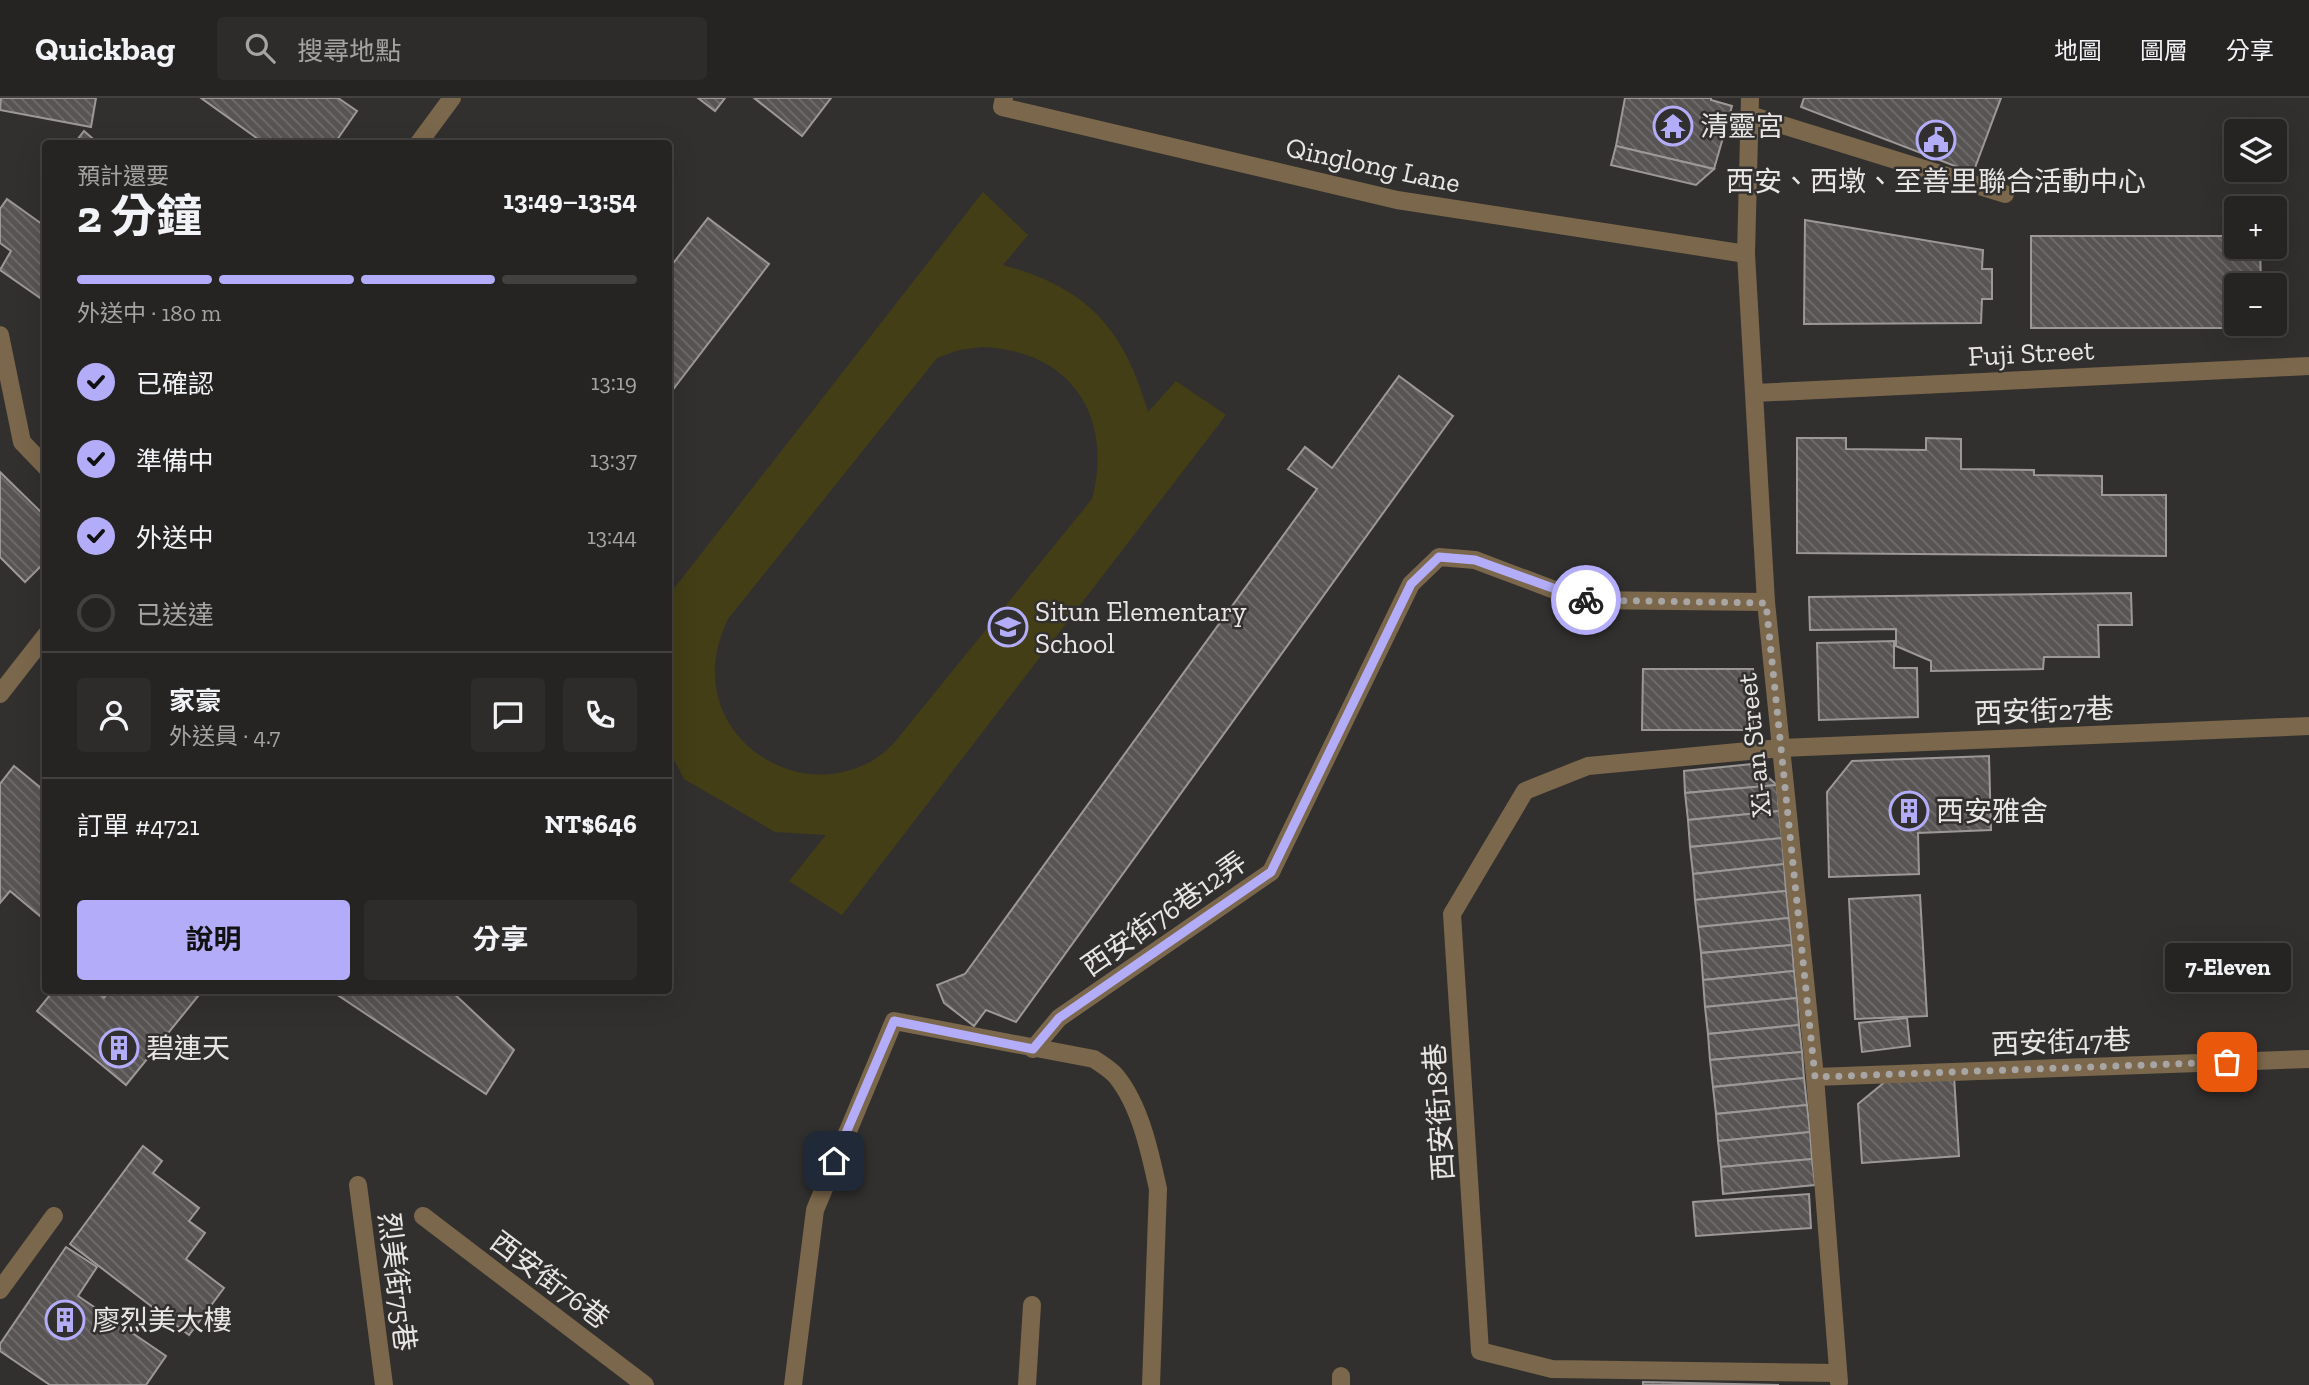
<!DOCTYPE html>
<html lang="zh-TW">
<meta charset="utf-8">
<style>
:root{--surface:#262422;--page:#2e2c2a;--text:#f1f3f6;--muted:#a4a4a5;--line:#424140;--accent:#b3adf9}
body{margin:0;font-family:"Zilla Slab","Noto Sans TC",serif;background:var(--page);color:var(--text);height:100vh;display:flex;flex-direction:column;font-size:26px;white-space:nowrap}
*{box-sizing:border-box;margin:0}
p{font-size:23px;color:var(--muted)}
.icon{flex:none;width:38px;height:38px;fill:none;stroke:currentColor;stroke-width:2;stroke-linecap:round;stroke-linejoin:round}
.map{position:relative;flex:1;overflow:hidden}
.panel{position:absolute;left:42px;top:42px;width:630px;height:854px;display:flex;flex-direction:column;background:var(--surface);border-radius:7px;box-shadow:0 7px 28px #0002,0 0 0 2px var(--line)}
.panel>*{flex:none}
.controls{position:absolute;left:2224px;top:21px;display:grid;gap:14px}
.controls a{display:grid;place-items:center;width:63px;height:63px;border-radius:7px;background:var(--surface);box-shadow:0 7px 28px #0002,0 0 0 2px var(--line);font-size:35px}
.pin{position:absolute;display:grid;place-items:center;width:60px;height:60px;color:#fff;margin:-30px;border-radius:14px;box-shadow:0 4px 10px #0006}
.courier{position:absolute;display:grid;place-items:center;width:70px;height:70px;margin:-35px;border:5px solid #b3adf9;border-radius:50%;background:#fff;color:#222;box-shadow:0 2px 9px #0007}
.bubble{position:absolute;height:49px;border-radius:7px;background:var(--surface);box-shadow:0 7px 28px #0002,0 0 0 2px var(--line);font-size:23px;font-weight:700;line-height:49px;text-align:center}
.summary em{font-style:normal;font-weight:700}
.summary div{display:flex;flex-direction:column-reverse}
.summary{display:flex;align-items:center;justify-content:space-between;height:119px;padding:0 35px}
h1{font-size:46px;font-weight:700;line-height:52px}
.bar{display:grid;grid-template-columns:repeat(4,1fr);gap:10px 7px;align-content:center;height:84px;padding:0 35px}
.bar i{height:9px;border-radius:5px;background:var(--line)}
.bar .active{background:var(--accent)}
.bar p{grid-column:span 4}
.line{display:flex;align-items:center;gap:18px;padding:0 35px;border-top:2px solid var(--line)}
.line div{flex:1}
.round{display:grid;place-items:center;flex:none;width:74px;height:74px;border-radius:7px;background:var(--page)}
ol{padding:0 35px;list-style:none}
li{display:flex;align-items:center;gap:21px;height:77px}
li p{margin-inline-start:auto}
li .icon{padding:7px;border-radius:50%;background:var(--accent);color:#111;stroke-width:4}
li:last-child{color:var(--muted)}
li i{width:38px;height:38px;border:4px solid var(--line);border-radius:50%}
.primary-button{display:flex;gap:14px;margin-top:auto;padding:14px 35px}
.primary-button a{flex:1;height:80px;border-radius:7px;background:var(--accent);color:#111;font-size:28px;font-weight:700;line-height:80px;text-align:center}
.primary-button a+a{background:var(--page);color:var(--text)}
header{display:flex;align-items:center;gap:42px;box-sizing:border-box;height:98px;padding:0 35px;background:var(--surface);border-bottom:2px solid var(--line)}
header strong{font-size:33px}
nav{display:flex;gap:38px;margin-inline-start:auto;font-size:24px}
.search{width:490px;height:63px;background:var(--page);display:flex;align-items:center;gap:18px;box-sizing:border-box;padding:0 24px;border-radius:7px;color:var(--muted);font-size:26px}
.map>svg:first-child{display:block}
.grass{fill:#433e15;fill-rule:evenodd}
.building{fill:url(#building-back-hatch);stroke:#9c9897;stroke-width:2}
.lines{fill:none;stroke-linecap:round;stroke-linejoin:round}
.minor{stroke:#7b674b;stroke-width:18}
.done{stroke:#a8a6a5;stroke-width:7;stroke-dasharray:0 12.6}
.route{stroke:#b3adf9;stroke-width:9}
.labels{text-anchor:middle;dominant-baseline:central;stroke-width:5;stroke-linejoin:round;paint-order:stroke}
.poi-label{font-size:28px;fill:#e8e6e5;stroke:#32302e;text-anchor:start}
.street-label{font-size:28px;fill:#e8e6e5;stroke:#32302e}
</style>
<header>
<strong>Quickbag</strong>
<div class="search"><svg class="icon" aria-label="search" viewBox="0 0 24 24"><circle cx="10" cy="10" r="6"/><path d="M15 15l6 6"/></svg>搜尋地點</div>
<nav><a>地圖</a><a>圖層</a><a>分享</a></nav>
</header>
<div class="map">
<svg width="2309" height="1287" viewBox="0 0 2309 1287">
<defs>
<pattern id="building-back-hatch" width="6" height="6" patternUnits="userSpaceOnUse" patternTransform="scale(1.75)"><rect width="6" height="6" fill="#585454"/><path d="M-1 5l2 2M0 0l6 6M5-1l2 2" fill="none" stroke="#706d6c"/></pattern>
</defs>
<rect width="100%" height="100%" fill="#32302e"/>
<path class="grass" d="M983 94 1028 137 1003 167C1088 190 1124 231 1148 314L1176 283 1226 317 842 817 789 783 826 737 775 734 684 681 669 652V497ZM982 249C1070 252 1114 317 1092 401L894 645C884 655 873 664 859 669 790 697 710 643 715 567 716 551 721 536 728 521L937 260 959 252Z"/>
<g class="building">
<polygon points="1,0 96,0 91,29 0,12"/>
<polygon points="201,0 338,0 357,13 334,46 265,46"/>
<polygon points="698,0 725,0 715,13"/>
<polygon points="754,0 831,0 802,38"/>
<polygon points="1625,0 1711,0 1711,2 1732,8 1714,71 1616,48"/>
<polygon points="1804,0 2001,0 1973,75 1801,9"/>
<polygon points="84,33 99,46 74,46"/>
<polygon points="1616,48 1714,71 1696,87 1611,67"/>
<polygon points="7,101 46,129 46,204 0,172 11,153 0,145 0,111"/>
<polygon points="708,120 769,166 668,298 668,172"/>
<polygon points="1805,122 1983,152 1982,171 1992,171 1992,201 1982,201 1981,225 1804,226"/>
<polygon points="2031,138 2236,138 2236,149 2260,149 2261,187 2236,187 2236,226 2261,226 2261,230 2031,230"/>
<polygon points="1399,278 1453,318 1016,924 986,912 974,928 944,905 937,887 965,876 1317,391 1288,371 1305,349 1332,370"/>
<polygon points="1797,340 1846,340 1846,351 1926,352 1926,340 1961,341 1961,371 2034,372 2034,377 2102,378 2102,397 2166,397 2166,458 1797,455"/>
<polygon points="0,374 46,419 46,463 25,484 0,459"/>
<polygon points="2131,495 2132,527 2098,527 2099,559 2044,559 2043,571 1931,573 1931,563 1896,548 1896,531 1810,532 1809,499"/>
<polygon points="1894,543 1894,570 1917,570 1918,619 1819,622 1817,545"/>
<polygon points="1643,571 1753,571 1753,632 1642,632"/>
<polygon points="1989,658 1991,732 1918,735 1919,776 1829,779 1827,694 1852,663"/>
<polygon points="1752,666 1777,687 1685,695 1684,673"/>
<polygon points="14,668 46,694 46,823 10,793 0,805 0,686"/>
<polygon points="1777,687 1779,713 1688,722 1685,695"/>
<polygon points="1779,713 1782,740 1690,749 1688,722"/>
<polygon points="1782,740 1784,766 1693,776 1690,749"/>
<polygon points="1784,766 1786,793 1695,802 1693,776"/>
<polygon points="1786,793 1789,820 1698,829 1695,802"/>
<polygon points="1920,797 1927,918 1855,921 1849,801"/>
<polygon points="1789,820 1792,847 1701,855 1698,829"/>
<polygon points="1792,847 1794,873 1703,882 1701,855"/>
<polygon points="1794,873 1797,900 1705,909 1703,882"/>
<polygon points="54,892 96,892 104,900 110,892 203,892 126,987 37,913"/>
<polygon points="330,892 450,892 514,952 486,996"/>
<polygon points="1797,900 1799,927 1708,936 1705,909"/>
<polygon points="1907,920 1910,948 1862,954 1859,925"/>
<polygon points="1799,927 1802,954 1710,962 1708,936"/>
<polygon points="1802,954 1804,980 1713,989 1710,962"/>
<polygon points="1954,978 1959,1058 1862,1065 1858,1006 1886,983"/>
<polygon points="1804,980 1807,1007 1716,1016 1713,989"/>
<polygon points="1807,1007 1810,1034 1718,1043 1716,1016"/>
<polygon points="1810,1034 1812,1061 1721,1069 1718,1043"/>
<polygon points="143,1048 162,1063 153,1075 199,1110 189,1123 205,1135 186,1161 224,1190 189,1237 70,1146"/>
<polygon points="1812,1061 1815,1087 1723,1096 1721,1069"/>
<polygon points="1809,1096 1811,1130 1696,1138 1693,1104"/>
<polygon points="66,1149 97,1169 78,1198 166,1258 146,1287 50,1287 0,1253 0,1246"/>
<polygon points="1643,1284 1779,1287 1643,1287"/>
</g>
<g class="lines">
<g class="minor">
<polyline points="1004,0 1002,9 1397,102 1746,156"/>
<polyline points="1750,0 1746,156 1766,504 1815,979 1839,1284"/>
<polyline points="1750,17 2005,96"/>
<polyline points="418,46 452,0"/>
<polyline points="0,237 22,344 46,369"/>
<polyline points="1755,295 2309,268"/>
<polyline points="0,596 46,537"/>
<polyline points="1033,951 1059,920 1271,774 1411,486 1439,459 1475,462 1581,502 1766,504"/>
<polyline points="1815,979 2309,961"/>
<polyline points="358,1087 384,1287"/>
<polyline points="423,1118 645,1287"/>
<polyline points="0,1192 54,1118"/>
<polyline points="1838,1275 1552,1271 1480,1253 1452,816 1525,693 1588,668 1781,650 2309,628"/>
<path d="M793 1287 815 1112 894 923 1094 961C1101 966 1110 971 1116 978 1140 1007 1150 1054 1158 1091L1151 1287"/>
<polyline points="1027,1287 1032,1207"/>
<polyline points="1341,1287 1341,1278"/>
</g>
</g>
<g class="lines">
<polyline class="done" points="1586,502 1766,505 1815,979 2227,964"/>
<polyline class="route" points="834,1063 894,923 1033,951 1059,920 1271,774 1411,486 1439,459 1475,462 1586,502"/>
</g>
<defs>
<symbol id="temple-ring" viewBox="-11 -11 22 22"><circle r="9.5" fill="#32302e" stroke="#b3adf9" stroke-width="1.5"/><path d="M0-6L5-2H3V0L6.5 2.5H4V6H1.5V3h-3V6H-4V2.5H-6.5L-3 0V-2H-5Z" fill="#b3adf9"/></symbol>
<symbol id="civic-ring" viewBox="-11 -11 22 22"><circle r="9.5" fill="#32302e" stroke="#b3adf9" stroke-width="1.5"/><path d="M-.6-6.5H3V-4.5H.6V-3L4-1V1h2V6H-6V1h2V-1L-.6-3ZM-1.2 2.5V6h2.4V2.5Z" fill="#b3adf9"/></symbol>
<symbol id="school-ring" viewBox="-11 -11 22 22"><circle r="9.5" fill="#32302e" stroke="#b3adf9" stroke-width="1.5"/><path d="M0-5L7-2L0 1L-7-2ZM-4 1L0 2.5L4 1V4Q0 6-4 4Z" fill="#b3adf9"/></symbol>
<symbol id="building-ring" viewBox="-11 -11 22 22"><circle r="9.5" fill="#32302e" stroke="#b3adf9" stroke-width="1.5"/><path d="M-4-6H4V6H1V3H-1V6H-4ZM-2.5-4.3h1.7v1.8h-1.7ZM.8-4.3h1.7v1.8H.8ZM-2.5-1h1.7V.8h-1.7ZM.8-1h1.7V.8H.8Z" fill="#b3adf9"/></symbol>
</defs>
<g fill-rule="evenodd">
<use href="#temple-ring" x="1651" y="6" width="44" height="44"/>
<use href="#civic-ring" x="1914" y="20" width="44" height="44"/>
<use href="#school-ring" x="986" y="507" width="44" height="44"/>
<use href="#building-ring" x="1887" y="691" width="44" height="44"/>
<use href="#building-ring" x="97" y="928" width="44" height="44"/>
<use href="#building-ring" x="43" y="1200" width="44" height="44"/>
</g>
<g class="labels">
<g class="poi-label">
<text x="1700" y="28">清靈宮</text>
<text x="1936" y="83" text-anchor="middle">西安、西墩、至善里聯合活動中心</text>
<text x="1035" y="513">Situn Elementary<tspan x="1035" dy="32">School</tspan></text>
<text x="1936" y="713">西安雅舍</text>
<text x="146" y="950">碧連天</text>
<text x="92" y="1222">廖烈美大樓</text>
</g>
<g class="street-label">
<text transform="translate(1373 67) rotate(12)">Qinglong Lane</text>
<text transform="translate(2031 255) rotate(-3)">Fuji Street</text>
<text transform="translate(2044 613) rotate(-2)">西安街27巷</text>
<text transform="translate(1754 647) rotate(-96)">Xi-an Street</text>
<text transform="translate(1164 816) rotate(-35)">西安街76巷12弄</text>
<text transform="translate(2061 944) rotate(-2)">西安街47巷</text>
<text transform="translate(1439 1014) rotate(-94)">西安街18巷</text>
<text transform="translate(550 1182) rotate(37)">西安街76巷</text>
<text transform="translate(397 1184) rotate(83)">烈美街75巷</text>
</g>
</g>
</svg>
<div class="controls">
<a><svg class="icon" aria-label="layers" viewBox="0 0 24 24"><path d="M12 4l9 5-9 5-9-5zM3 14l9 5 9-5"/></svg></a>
<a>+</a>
<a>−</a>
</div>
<div class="pin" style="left:2227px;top:964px;background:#ea580c"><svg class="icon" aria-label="bag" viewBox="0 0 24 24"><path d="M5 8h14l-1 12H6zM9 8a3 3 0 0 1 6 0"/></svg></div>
<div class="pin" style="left:834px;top:1063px;background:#1f2937"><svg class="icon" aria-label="home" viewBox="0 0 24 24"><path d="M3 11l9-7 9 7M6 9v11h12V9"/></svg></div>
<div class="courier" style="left:1586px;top:502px"><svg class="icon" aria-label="bike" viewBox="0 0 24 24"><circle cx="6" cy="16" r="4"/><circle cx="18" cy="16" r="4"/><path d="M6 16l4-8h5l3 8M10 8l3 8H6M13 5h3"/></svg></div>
<div class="bubble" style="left:2165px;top:845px;width:126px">7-Eleven</div>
<section class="panel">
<div class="summary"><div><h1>2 分鐘</h1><p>預計還要</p></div><em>13:49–13:54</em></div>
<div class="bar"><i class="active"></i><i class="active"></i><i class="active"></i><i></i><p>外送中 · 180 m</p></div>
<ol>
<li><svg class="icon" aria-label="check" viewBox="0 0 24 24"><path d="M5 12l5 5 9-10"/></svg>已確認<p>13:19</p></li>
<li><svg class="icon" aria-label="check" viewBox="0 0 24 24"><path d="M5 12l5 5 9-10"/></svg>準備中<p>13:37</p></li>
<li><svg class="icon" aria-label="check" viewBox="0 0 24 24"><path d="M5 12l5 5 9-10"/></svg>外送中<p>13:44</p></li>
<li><i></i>已送達</li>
</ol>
<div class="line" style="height:126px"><a class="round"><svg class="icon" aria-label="person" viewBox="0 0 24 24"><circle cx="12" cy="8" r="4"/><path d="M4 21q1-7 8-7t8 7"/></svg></a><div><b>家豪</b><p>外送員 · 4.7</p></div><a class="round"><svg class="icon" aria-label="chat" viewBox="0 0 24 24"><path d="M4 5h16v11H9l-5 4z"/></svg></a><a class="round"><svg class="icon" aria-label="phone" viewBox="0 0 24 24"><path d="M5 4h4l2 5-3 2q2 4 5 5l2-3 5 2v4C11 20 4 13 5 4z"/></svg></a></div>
<div class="line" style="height:91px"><div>訂單 #4721</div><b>NT$646</b></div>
<div class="primary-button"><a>說明</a><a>分享</a></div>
</section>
</div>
